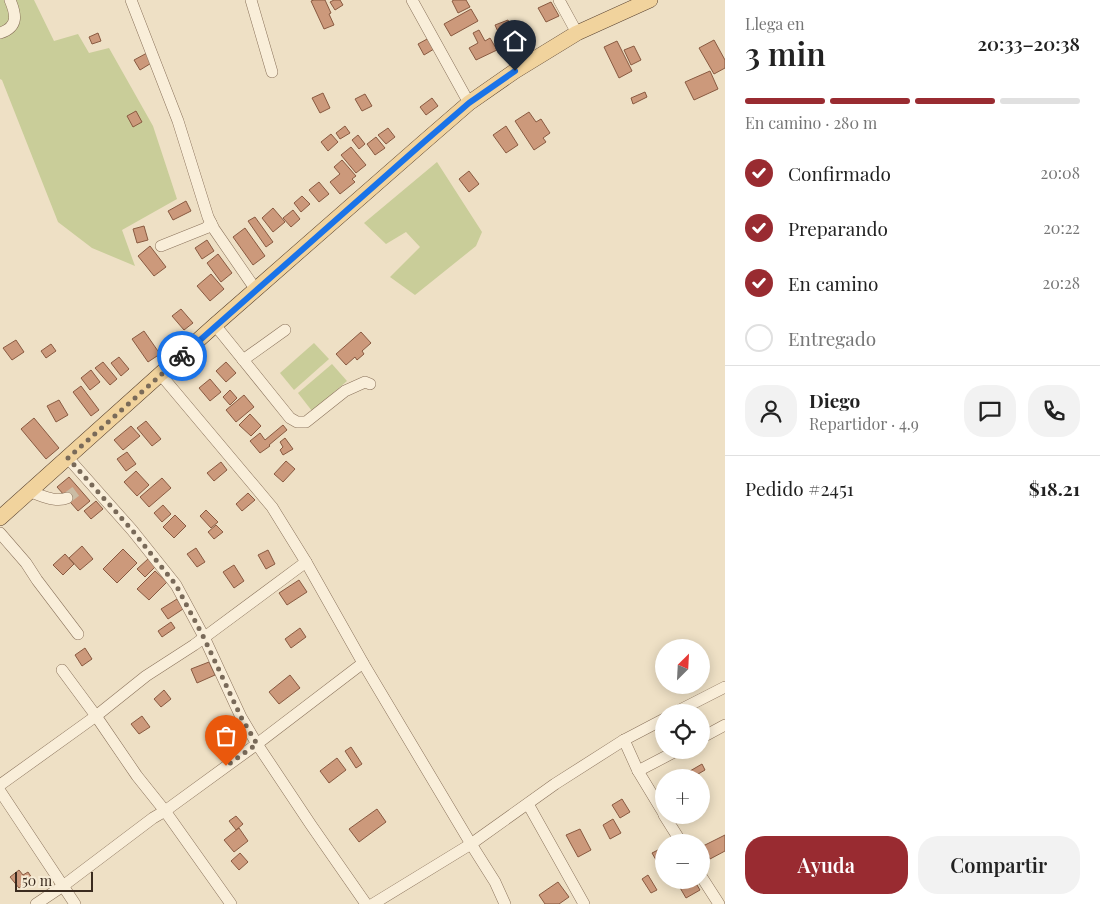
<!DOCTYPE html>
<html lang="es">
<meta charset="utf-8">
<style>
:root{--surface:#fff;--page:#f2f2f2;--text:#222;--muted:#767676;--line:#e0e0e0;--accent:#992b31}
body{margin:0;font-family:"Playfair Display",serif;background:var(--page);color:var(--text);height:100vh;display:flex;flex-direction:column;font-size:19px;white-space:nowrap}
*{box-sizing:border-box;margin:0}
p{font-size:16px;color:var(--muted)}
.icon{flex:none;width:28px;height:28px;fill:none;stroke:currentColor;stroke-width:2;stroke-linecap:round;stroke-linejoin:round}
.map{position:relative;flex:1;overflow:hidden}
.details{display:flex;flex-direction:column;background:var(--surface);width:375px}
.details>*{flex:none}
.needle{width:32px;rotate:24deg}
.controls{position:absolute;left:655px;top:639px;display:grid;gap:10px}
.controls a{display:grid;place-items:center;width:55px;height:55px;border-radius:50%;background:var(--surface);box-shadow:0 2px 12px #0003;font-size:25px}
.scale{position:absolute;left:15px;bottom:12px;width:78px;box-sizing:border-box;padding-left:5px;border:2px solid #3a2b1f;border-top:0;font-size:14px;line-height:18px;white-space:nowrap;color:#3a2b1f;-webkit-text-stroke:4px #f6ebd5;paint-order:stroke}
.pin{position:absolute;display:grid;place-items:center;width:42px;height:42px;color:#fff;margin:-51px -21px;border-radius:50% 50% 50% 0;rotate:-45deg;box-shadow:0 0 5px #0007}
.pin .icon{rotate:45deg}
.courier{position:absolute;display:grid;place-items:center;width:50px;height:50px;margin:-25px;border:4px solid #1a73e8;border-radius:50%;background:#fff;color:#222;box-shadow:0 1px 6px #0007}
.overview em{font-style:normal;font-weight:600}
.overview div{display:flex;flex-direction:column-reverse}
.overview{display:flex;align-items:center;justify-content:space-between;height:85px;padding:0 20px}
h1{font-size:32px;font-weight:600;line-height:38px}
.bar{display:grid;grid-template-columns:repeat(4,1fr);gap:8px 5px;align-content:center;height:60px;padding:0 20px}
.bar i{height:6px;border-radius:4px;background:var(--line)}
.bar .selected{background:var(--accent)}
.bar p{grid-column:span 4}
.line{display:flex;align-items:center;gap:12px;padding:0 20px;border-top:1px solid var(--line)}
.line div{flex:1}
.round{display:grid;place-items:center;flex:none;width:52px;height:52px;border-radius:20px;background:var(--page)}
ol{padding:0 20px;list-style:none}
li{display:flex;align-items:center;gap:15px;height:55px}
li p{margin-inline-start:auto}
li .icon{padding:5px;border-radius:50%;background:var(--accent);color:#fff;stroke-width:4}
li:last-child{color:var(--muted)}
li i{width:28px;height:28px;border:2px solid var(--line);border-radius:50%}
.primary-button{display:flex;gap:10px;margin-top:auto;padding:10px 20px}
.primary-button a{flex:1;height:58px;border-radius:20px;background:var(--accent);color:#fff;font-size:20px;font-weight:600;line-height:58px;text-align:center}
.primary-button a+a{background:var(--page);color:var(--text)}
main{display:flex;flex:1;min-height:0}
.map>svg:first-child{display:block}
.green{fill:#c9cd99}
.building{fill:#cc997b;stroke:#895a41}
.lines{fill:none;stroke-linecap:round;stroke-linejoin:round}
.minor-tunnel{stroke:#cabca4;stroke-width:11;stroke-dasharray:11 5.5;stroke-linecap:butt}
.minor-casing{stroke:#8a725b;stroke-width:12}
.major-casing{stroke:#57402f;stroke-width:16}
.minor{stroke:#f9eed9;stroke-width:11}
.major{stroke:#f1d39d;stroke-width:15}
.done{stroke:#796a59;stroke-width:5;stroke-dasharray:0 9}
.route{stroke:#1a73e8;stroke-width:6}
</style>
<main>
<div class="map">
<svg width="725" height="904" viewBox="0 0 725 904">
<rect width="100%" height="100%" fill="#eee0c5"/>
<g class="green">
<polygon points="0,0 34,0 54,41 78,34 89,53 109,48 153,126 177,199 122,230 135,266 92,248 58,222 2,80 0,79"/>
<polygon points="437,162 482,232 476,246 415,295 390,277 420,247 406,232 386,244 364,223"/>
<polygon points="314,343 329,359 294,390 280,373"/>
<polygon points="332,364 347,381 312,411 298,393"/>
</g>
<g class="building">
<polygon points="314,0 325,0 331,13 329,14 334,25 324,29 311,1"/>
<polygon points="334,0 340,0 343,5 335,10 330,2"/>
<polygon points="454,0 466,0 470,7 458,13 452,1"/>
<polygon points="551,2 559,16 546,22 538,8"/>
<polygon points="471,9 478,21 451,36 444,24"/>
<polygon points="508,20 516,38 503,43 495,25"/>
<polygon points="479,30 485,41 490,38 497,50 476,60 469,48 478,43 473,33"/>
<polygon points="98,33 101,41 92,44 89,37"/>
<polygon points="429,38 434,49 424,55 418,44"/>
<polygon points="714,40 725,60 725,68 714,74 699,48"/>
<polygon points="617,41 632,71 619,78 604,47"/>
<polygon points="634,46 641,60 631,65 624,50"/>
<polygon points="147,53 153,62 140,70 134,60"/>
<polygon points="710,71 718,89 694,100 685,82"/>
<polygon points="645,92 647,97 633,104 631,98"/>
<polygon points="323,93 330,108 320,113 312,98"/>
<polygon points="365,94 372,106 362,111 355,99"/>
<polygon points="432,98 438,106 426,115 420,107"/>
<polygon points="136,111 142,122 133,127 127,116"/>
<polygon points="529,112 536,122 541,119 550,133 543,138 546,142 534,150 515,121"/>
<polygon points="345,126 350,133 340,139 336,133"/>
<polygon points="506,126 518,145 506,153 493,135"/>
<polygon points="388,128 395,137 386,144 378,135"/>
<polygon points="331,134 338,142 328,151 321,142"/>
<polygon points="358,135 365,144 359,149 352,140"/>
<polygon points="376,137 385,148 375,155 367,144"/>
<polygon points="351,147 366,165 356,173 341,155"/>
<polygon points="342,160 356,176 352,179 355,182 340,194 330,182 340,174 334,167"/>
<polygon points="469,171 479,184 469,192 459,179"/>
<polygon points="319,182 329,194 319,202 309,190"/>
<polygon points="302,196 310,204 301,212 294,203"/>
<polygon points="186,201 191,211 173,220 168,211"/>
<polygon points="273,208 285,222 273,232 262,218"/>
<polygon points="293,210 300,219 291,227 283,218"/>
<polygon points="255,217 273,242 266,247 248,221"/>
<polygon points="144,226 148,240 137,243 133,229"/>
<polygon points="245,228 265,256 253,265 233,237"/>
<polygon points="207,240 214,251 202,259 195,248"/>
<polygon points="150,246 166,267 154,276 138,256"/>
<polygon points="218,254 232,273 221,282 207,263"/>
<polygon points="211,274 224,289 210,301 197,286"/>
<polygon points="181,309 193,323 184,330 172,316"/>
<polygon points="144,331 160,354 148,362 132,339"/>
<polygon points="361,332 371,343 362,351 364,354 357,360 355,357 346,365 336,354"/>
<polygon points="16,340 24,352 12,360 3,348"/>
<polygon points="51,344 56,351 46,358 41,351"/>
<polygon points="119,357 129,369 121,376 111,363"/>
<polygon points="103,362 117,379 110,385 95,368"/>
<polygon points="226,362 236,373 226,382 216,371"/>
<polygon points="91,370 100,382 90,390 81,378"/>
<polygon points="210,379 221,392 210,401 199,388"/>
<polygon points="81,386 99,410 91,416 73,392"/>
<polygon points="230,390 237,398 230,405 223,397"/>
<polygon points="244,395 254,407 236,422 226,410"/>
<polygon points="59,400 68,415 56,422 47,406"/>
<polygon points="250,414 261,426 251,436 239,425"/>
<polygon points="34,418 59,448 46,459 21,429"/>
<polygon points="146,421 161,439 152,446 137,428"/>
<polygon points="283,425 287,430 269,445 270,446 260,453 250,441 260,433 265,440"/>
<polygon points="131,426 140,436 123,450 114,440"/>
<polygon points="285,438 293,449 283,455 280,450 283,447 280,442"/>
<polygon points="127,452 136,464 126,471 117,459"/>
<polygon points="286,461 295,469 283,482 274,474"/>
<polygon points="221,462 227,470 214,481 207,473"/>
<polygon points="136,471 149,485 137,496 124,482"/>
<polygon points="69,477 90,501 78,511 57,487"/>
<polygon points="162,478 171,488 149,507 140,497"/>
<polygon points="248,493 255,500 242,511 236,504"/>
<polygon points="96,501 103,509 91,519 84,511"/>
<polygon points="163,505 171,514 162,522 154,513"/>
<polygon points="206,510 218,522 211,528 200,516"/>
<polygon points="175,515 186,526 174,538 163,527"/>
<polygon points="216,525 223,532 214,539 208,532"/>
<polygon points="82,546 93,559 80,570 69,558"/>
<polygon points="196,548 205,562 197,567 187,554"/>
<polygon points="123,549 137,563 117,583 103,569"/>
<polygon points="268,550 275,564 266,569 258,555"/>
<polygon points="65,554 74,564 63,575 53,565"/>
<polygon points="148,559 156,566 145,577 137,569"/>
<polygon points="234,565 244,581 234,588 223,572"/>
<polygon points="155,571 167,582 149,600 137,589"/>
<polygon points="299,580 307,592 287,605 279,593"/>
<polygon points="177,599 183,609 168,619 161,609"/>
<polygon points="171,622 175,628 162,637 158,631"/>
<polygon points="300,628 306,637 291,648 285,639"/>
<polygon points="85,648 92,659 82,666 75,655"/>
<polygon points="209,662 215,675 197,683 191,669"/>
<polygon points="290,675 300,688 279,704 269,692"/>
<polygon points="164,690 171,699 161,707 154,699"/>
<polygon points="142,716 150,727 139,734 131,724"/>
<polygon points="231,719 238,729 221,739 215,730"/>
<polygon points="351,747 362,764 356,768 345,751"/>
<polygon points="337,758 346,770 329,783 320,771"/>
<polygon points="702,764 705,770 693,777 690,771"/>
<polygon points="622,799 630,812 620,818 612,805"/>
<polygon points="377,809 386,822 359,842 349,829"/>
<polygon points="236,816 243,824 236,830 229,821"/>
<polygon points="613,819 621,833 610,839 603,825"/>
<polygon points="239,828 248,841 234,852 224,840"/>
<polygon points="580,829 591,850 578,857 566,835"/>
<polygon points="725,835 725,851 710,859 703,846"/>
<polygon points="664,847 664,862 659,865 652,853"/>
<polygon points="240,853 248,862 239,870 231,861"/>
<polygon points="19,870 23,875 28,872 32,878 19,888 10,877"/>
<polygon points="648,875 657,890 651,893 642,879"/>
<polygon points="691,880 694,880 700,890 686,898 679,886"/>
<polygon points="558,882 569,897 559,904 545,904 539,895"/>
</g>
<g class="lines">
<polyline class="minor-tunnel" points="67,498 79,489"/>
<defs>
<g id="minor">
<polyline points="131,0 178,121 208,217 214,229 256,290"/>
<polyline points="251,0 272,72"/>
<polyline points="412,0 469,103"/>
<polyline points="559,0 577,33"/>
<path d="M0 33C19 27 16 14 10 0"/>
<polyline points="161,246 206,228 211,223"/>
<polyline points="215,325 290,418 297,422 306,422 345,391 365,382 370,384"/>
<polyline points="243,360 285,330"/>
<polyline points="161,375 272,507 306,562 363,663 471,844 495,882 505,904"/>
<polyline points="68,458 132,530 176,585 204,637 241,717 257,744 311,825 366,904"/>
<path d="M30 492C41 495 56 503 67 498"/>
<polyline points="0,533 26,563 37,580 78,634"/>
<polyline points="62,670 96,716 137,776 165,811 231,904"/>
<polyline points="676,712 725,687"/>
<polyline points="701,738 725,725"/>
<polyline points="624,740 638,771 664,814"/>
<polyline points="638,771 678,750"/>
<polyline points="0,785 96,716 146,676 194,645 306,562"/>
<polyline points="0,791 75,904"/>
<polyline points="528,804 584,904"/>
<polyline points="664,815 681,842"/>
<polyline points="701,876 719,904"/>
<polyline points="36,904 63,886 153,818 165,811 257,744 363,663"/>
<polyline points="373,904 471,844 555,784 624,740 664,719"/>
</g>
<polyline id="major" points="0,518 215,325 424,142 469,103 515,71 577,33 650,0"/>
</defs>
<use href="#minor" class="minor-casing"/>
<use href="#major" class="major-casing"/>
<use href="#minor" class="minor"/>
<use href="#major" class="major"/>
</g>
<g class="lines">
<polyline class="done" points="182,356 68,458 132,530 176,585 204,638 241,717 257,744 226,766"/>
<polyline class="route" points="182,356 424,142 469,103 515,71"/>
</g>
</svg>
<div class="controls">
<a><svg class="needle" viewBox="-14 -14 28 28"><path d="M0-13l5 13h-10z" fill="#e53935"/><path d="M0 13l5-13h-10z" fill="#767676"/></svg></a>
<a><svg class="icon" aria-label="locate" viewBox="0 0 24 24"><circle cx="12" cy="12" r="6"/><path d="M12 2v4M12 18v4M2 12h4M18 12h4"/></svg></a>
<a>+</a>
<a>−</a>
</div>
<div class="scale">50 m</div>
<div class="pin" style="left:226px;top:766px;background:#ea580c"><svg class="icon" aria-label="bag" viewBox="0 0 24 24"><path d="M5 8h14l-1 12H6zM9 8a3 3 0 0 1 6 0"/></svg></div>
<div class="pin" style="left:515px;top:71px;background:#1f2937"><svg class="icon" aria-label="home" viewBox="0 0 24 24"><path d="M3 11l9-7 9 7M6 9v11h12V9"/></svg></div>
<div class="courier" style="left:182px;top:356px"><svg class="icon" aria-label="bike" viewBox="0 0 24 24"><circle cx="6" cy="16" r="4"/><circle cx="18" cy="16" r="4"/><path d="M6 16l4-8h5l3 8M10 8l3 8H6M13 5h3"/></svg></div>
</div>
<section class="details">
<div class="overview"><div><h1>3 min</h1><p>Llega en</p></div><em>20:33–20:38</em></div>
<div class="bar"><i class="selected"></i><i class="selected"></i><i class="selected"></i><i></i><p>En camino · 280 m</p></div>
<ol>
<li><svg class="icon" aria-label="check" viewBox="0 0 24 24"><path d="M5 12l5 5 9-10"/></svg>Confirmado<p>20:08</p></li>
<li><svg class="icon" aria-label="check" viewBox="0 0 24 24"><path d="M5 12l5 5 9-10"/></svg>Preparando<p>20:22</p></li>
<li><svg class="icon" aria-label="check" viewBox="0 0 24 24"><path d="M5 12l5 5 9-10"/></svg>En camino<p>20:28</p></li>
<li><i></i>Entregado</li>
</ol>
<div class="line" style="height:90px"><a class="round"><svg class="icon" aria-label="person" viewBox="0 0 24 24"><circle cx="12" cy="8" r="4"/><path d="M4 21q1-7 8-7t8 7"/></svg></a><div><b>Diego</b><p>Repartidor · 4.9</p></div><a class="round"><svg class="icon" aria-label="chat" viewBox="0 0 24 24"><path d="M4 5h16v11H9l-5 4z"/></svg></a><a class="round"><svg class="icon" aria-label="phone" viewBox="0 0 24 24"><path d="M5 4h4l2 5-3 2q2 4 5 5l2-3 5 2v4C11 20 4 13 5 4z"/></svg></a></div>
<div class="line" style="height:65px"><div>Pedido #2451</div><b>$18.21</b></div>
<div class="primary-button"><a>Ayuda</a><a>Compartir</a></div>
</section>
</main>
